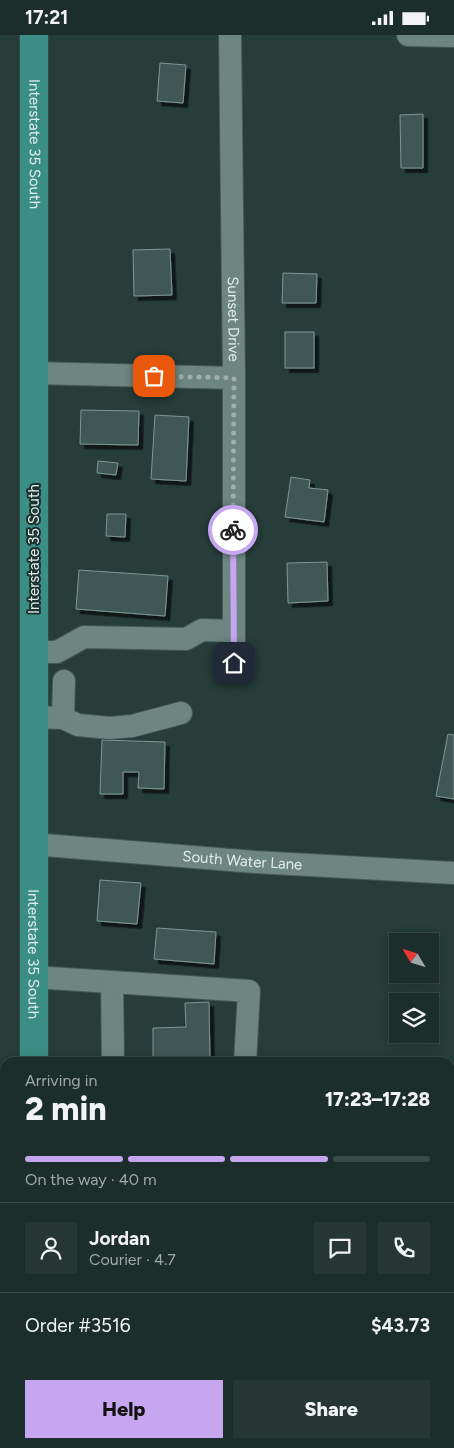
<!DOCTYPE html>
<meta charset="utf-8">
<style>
:root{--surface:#1c2e2b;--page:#253633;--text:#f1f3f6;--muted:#a0a8a9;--line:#3a4a47;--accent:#c7a6f0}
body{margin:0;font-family:Figtree,sans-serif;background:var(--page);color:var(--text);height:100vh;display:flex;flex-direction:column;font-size:19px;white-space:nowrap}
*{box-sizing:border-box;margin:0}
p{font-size:16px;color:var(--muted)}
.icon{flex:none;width:28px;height:28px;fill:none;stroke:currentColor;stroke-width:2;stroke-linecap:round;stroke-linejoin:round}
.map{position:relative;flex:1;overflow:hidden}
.drawer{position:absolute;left:0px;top:1022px;width:455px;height:391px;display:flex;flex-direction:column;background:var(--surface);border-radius:15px 15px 0 0;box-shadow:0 2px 12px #0003,0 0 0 1px var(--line)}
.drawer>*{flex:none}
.needle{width:32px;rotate:308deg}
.controls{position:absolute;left:389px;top:898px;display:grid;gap:10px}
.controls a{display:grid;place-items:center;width:50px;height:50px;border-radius:0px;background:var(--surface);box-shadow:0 2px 12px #0003,0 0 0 1px var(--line);font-size:25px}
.pin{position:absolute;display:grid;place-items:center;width:42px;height:42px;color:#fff;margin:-21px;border-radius:10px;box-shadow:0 2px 8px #0006}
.courier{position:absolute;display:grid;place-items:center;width:50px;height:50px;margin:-25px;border:4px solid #c7a6f0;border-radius:50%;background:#fff;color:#222;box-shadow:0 1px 6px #0007}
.headline em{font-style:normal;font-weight:800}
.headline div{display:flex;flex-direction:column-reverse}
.headline{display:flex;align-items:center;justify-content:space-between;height:85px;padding:0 25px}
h1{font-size:32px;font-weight:800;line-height:38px}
.bar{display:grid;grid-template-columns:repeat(4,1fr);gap:8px 5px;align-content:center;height:60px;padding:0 25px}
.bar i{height:6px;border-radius:4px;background:var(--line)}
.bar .selected{background:var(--accent)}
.bar p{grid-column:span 4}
.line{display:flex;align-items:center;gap:12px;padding:0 25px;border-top:1px solid var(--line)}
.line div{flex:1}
.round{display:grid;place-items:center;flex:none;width:52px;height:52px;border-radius:0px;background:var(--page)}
.button{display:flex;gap:10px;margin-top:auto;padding:10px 25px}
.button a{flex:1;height:58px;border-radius:0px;background:var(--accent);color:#111;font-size:20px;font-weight:800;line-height:58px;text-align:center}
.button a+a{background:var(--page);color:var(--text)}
.status{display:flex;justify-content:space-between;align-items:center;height:35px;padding:0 25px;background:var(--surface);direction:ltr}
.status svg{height:14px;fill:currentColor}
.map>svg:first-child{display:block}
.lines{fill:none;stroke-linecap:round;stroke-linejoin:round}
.stream{stroke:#7b5e9e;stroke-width:6}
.building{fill:#415955;stroke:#7e9793;filter:url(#shadow)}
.minor-casing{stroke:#455856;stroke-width:24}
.major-casing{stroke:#455856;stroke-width:29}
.minor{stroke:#6d8682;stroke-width:22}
.major{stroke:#3b8e85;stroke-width:28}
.done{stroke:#9fafad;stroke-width:5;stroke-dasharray:0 9}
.route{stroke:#c7a6f0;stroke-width:6}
.labels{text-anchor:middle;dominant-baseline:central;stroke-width:4;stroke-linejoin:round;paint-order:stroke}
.street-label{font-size:15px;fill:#e0edeb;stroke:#1c322f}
</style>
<div class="status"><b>17:21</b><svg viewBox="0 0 49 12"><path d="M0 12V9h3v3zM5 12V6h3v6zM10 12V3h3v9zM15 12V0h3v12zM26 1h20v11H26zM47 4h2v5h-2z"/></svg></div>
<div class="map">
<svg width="454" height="1413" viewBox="0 0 454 1413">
<defs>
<filter id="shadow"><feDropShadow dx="4.5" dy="4.5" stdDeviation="0" flood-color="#0009"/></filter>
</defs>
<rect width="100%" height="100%" fill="#263d39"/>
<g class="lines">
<g class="stream">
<polyline points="450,1355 454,1351"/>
<polyline points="446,1409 449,1413"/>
</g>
</g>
<g class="building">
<polygon points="160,28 186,30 183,68 157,66"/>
<polygon points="423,79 423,133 401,133 400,80"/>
<polygon points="170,214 172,260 134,261 133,215"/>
<polygon points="283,238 317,239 316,268 282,268"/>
<rect x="285" y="297" width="29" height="36"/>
<polygon points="81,375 139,376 138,410 80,409"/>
<polygon points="155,380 189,382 186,446 151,444"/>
<polygon points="98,426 118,428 116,440 97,438"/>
<polygon points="291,442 310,445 309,453 328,455 324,487 285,482"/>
<polygon points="107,479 126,479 125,502 106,501"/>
<polygon points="327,527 328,566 288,568 287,528"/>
<polygon points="79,535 168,541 165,581 76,574"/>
<polygon points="448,699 454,700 454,764 436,761"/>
<polygon points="102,705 165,707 164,754 138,753 139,737 123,737 123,759 100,759"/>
<polygon points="100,845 141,848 137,889 97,886"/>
<polygon points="157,893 216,897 214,929 154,924"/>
<polygon points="209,967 210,1028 153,1028 153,993 186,992 185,968"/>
</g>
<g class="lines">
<defs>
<g id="minor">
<path id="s1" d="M230 0 234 343V629"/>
<polyline points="408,0 454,1"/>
<polyline points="34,338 234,343"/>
<polyline points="34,617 57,617 84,602 186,604 202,595 233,596"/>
<polyline points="34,682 63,683 78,690 110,693 132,691 181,678"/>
<polyline points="63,683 64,646"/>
<path id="s2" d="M32 809 255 827 454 838"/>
<polyline points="33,942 112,947 113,1028"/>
<polyline points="112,947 249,956 245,1028"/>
</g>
<g id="major">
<path id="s3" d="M34 0C37 343 31 685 34 1028"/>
<polyline points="36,1409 36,1413"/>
</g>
</defs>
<use href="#minor" class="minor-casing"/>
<use href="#major" class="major-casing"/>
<use href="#minor" class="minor"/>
<use href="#major" class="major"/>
</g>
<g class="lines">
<polyline class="done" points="154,341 234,343 233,495"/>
<polyline class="route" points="233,495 234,628"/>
</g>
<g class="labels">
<g class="street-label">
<text stroke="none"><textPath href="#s3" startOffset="109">Interstate 35 South</textPath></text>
<text stroke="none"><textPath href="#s1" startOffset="284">Sunset Drive</textPath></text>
<text transform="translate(34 514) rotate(-90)">Interstate 35 South</text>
<text stroke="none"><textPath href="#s2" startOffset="211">South Water Lane</textPath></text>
<text stroke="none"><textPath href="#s3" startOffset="919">Interstate 35 South</textPath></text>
</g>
</g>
</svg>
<div class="controls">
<a><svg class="needle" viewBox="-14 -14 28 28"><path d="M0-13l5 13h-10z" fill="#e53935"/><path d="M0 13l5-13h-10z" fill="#a0a8a9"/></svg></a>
<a><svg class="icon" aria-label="layers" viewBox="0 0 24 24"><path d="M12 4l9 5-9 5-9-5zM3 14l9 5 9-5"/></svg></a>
</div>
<div class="pin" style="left:154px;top:341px;background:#ea580c"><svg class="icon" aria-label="bag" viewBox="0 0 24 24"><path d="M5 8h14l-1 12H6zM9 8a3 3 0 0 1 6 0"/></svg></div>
<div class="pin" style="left:234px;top:628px;background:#1f2937"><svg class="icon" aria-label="home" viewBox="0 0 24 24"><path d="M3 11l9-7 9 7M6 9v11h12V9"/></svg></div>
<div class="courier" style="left:233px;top:495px"><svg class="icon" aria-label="bike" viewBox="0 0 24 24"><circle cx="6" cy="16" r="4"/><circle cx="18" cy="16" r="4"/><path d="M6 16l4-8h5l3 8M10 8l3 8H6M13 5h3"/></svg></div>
<section class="drawer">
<div class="headline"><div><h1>2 min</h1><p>Arriving in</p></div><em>17:23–17:28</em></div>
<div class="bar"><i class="selected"></i><i class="selected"></i><i class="selected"></i><i></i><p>On the way · 40 m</p></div>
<div class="line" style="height:90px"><a class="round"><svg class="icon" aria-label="person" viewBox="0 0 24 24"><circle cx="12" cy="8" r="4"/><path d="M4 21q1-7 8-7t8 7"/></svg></a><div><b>Jordan</b><p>Courier · 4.7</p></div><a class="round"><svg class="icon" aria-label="chat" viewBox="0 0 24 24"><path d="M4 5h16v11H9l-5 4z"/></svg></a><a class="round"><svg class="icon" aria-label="phone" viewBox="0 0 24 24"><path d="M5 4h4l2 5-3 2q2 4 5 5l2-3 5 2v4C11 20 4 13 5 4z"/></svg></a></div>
<div class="line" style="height:65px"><div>Order #3516</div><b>$43.73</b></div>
<div class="button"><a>Help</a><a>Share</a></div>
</section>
</div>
